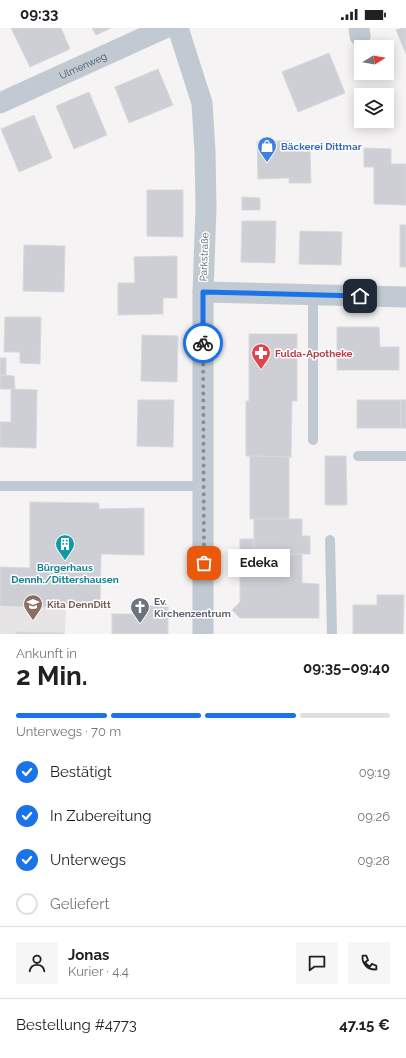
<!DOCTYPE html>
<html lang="de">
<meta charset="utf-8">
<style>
:root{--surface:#fff;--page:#f6f6f6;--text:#202124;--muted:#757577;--line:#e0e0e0;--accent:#1a73e8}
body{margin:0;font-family:Raleway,sans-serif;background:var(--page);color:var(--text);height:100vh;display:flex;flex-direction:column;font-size:15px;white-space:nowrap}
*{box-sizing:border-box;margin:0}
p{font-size:13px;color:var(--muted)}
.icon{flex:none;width:22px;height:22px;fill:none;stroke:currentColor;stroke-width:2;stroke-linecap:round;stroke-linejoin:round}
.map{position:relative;height:606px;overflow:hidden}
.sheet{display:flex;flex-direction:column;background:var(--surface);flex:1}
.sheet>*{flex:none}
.needle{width:26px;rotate:79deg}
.tools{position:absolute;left:354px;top:12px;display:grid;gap:8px}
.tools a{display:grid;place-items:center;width:40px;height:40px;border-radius:0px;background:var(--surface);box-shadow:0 2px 10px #0003;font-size:20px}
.pin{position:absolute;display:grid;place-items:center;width:34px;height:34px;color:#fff;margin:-17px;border-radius:8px;box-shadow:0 2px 6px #0006}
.courier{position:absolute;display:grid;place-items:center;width:40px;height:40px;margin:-20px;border:3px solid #1a73e8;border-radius:50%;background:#fff;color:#222;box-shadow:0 1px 5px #0007}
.bubble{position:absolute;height:28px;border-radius:0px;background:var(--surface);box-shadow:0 2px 10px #0003;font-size:13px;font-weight:700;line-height:28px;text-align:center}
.summary em{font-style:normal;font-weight:700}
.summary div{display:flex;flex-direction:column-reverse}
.summary{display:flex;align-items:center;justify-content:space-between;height:68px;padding:0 16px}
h1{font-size:26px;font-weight:700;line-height:30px}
.bar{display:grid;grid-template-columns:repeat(4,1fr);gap:6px 4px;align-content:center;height:48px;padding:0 16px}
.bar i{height:5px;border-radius:3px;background:var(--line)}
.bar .current{background:var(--accent)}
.bar p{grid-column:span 4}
.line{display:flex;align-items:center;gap:10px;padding:0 16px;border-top:1px solid var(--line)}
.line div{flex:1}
.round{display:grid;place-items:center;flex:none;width:42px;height:42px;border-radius:0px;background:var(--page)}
ol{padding:0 16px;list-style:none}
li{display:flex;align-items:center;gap:12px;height:44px}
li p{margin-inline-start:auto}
li .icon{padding:4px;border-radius:50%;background:var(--accent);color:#fff;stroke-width:4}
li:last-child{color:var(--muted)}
li i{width:22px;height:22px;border:2px solid var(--line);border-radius:50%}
.status{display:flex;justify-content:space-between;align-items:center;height:28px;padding:0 20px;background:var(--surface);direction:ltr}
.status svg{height:11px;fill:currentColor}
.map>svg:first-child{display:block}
.education{fill:#e6e4e5}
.building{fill:#cdcfd5;stroke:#d7d9de}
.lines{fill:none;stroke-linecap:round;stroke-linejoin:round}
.service{stroke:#c1cad2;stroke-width:10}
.minor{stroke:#c1cad2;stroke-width:21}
.done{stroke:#868d94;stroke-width:4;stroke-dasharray:0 7.2}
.route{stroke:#1a73e8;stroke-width:5}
.labels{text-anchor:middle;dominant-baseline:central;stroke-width:3;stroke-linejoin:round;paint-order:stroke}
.street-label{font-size:10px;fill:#4a5661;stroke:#fff}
.shop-label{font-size:10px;font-weight:bold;fill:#366cbe;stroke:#fff;text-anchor:start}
.health-label{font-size:10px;font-weight:bold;fill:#be3a42;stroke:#fff;text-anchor:start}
.culture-label{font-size:10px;font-weight:bold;fill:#0d838f;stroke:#fff}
.worship-label{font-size:10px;font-weight:bold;fill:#5b616d;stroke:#fff;text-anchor:start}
.education-label{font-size:10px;font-weight:bold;fill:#785e54;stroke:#fff;text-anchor:start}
</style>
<div class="status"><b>09:33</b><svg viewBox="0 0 49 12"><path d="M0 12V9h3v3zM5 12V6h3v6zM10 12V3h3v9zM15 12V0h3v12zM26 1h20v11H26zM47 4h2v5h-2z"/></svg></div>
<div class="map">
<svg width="406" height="606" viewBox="0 0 406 606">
<rect width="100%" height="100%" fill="#f5f3f3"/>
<polygon class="education" points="0,579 66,579 65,606 0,606"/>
<g class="building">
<polygon points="11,0 61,0 70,21 30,39"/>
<polygon points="92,0 111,0 96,7"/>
<polygon points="402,0 406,0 406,26 396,2"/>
<polygon points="329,25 345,65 298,84 282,44"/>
<polygon points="158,41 173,77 129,95 115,59"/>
<polygon points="89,64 107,107 74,121 56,78"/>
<polygon points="34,87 52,130 19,144 1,101"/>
<polygon points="257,113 289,113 289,122 310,121 311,155 289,155 289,150 258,151"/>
<polygon points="364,120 391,121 391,136 406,136 406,177 374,176 374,139 364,139"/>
<polygon points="147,162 183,162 183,209 147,208"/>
<polygon points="242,169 260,170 260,182 242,182"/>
<polygon points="242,193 276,193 275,235 241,234"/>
<rect x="400" y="197" width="6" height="42"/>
<polygon points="300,203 342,204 341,237 299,236"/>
<polygon points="24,217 65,218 64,264 23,263"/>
<polygon points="177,228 177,270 163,270 163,286 118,287 118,255 135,255 134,229"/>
<polygon points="5,289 41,289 40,336 20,335 20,324 4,324"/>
<polygon points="337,299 379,299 380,319 399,319 399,342 337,342"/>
<polygon points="249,306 297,306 297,373 292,373 291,429 246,428 246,373 249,373"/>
<polygon points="142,307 178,308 177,354 141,353"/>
<rect x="0" y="330" width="6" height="17"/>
<polygon points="0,347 14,348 15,361 0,361"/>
<polygon points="11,361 37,362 36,420 0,419 0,394 11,394"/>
<polygon points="138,372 174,372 173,419 137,418"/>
<rect x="357" y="372" width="44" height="28"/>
<rect x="401" y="372" width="5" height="28"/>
<polygon points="250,428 289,429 289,491 250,491"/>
<polygon points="325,428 346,428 347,477 325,477"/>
<polygon points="30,474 99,475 99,481 144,480 144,527 101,526 100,580 0,578 0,539 30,540"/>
<polygon points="254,491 302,491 302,508 310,508 310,526 254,526"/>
<polygon points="240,511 254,511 254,526 302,526 302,555 319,556 319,590 240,590 232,582 240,574"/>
<polygon points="377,567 404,567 403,606 353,606 353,577 377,577"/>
<polygon points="146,578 168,578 168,606 112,606 112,586 146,586"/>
<polygon points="16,604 64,605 64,606 16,606"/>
</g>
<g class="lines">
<g class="service">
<polyline points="313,412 313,267"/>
<polyline points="358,428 406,428"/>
<polyline points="0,458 203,458"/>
<polyline points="330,512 332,606"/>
</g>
<g class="minor">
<polyline points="178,0 202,75 205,124 206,180 203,264 203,606"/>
<polyline points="359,0 360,8"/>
<path id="s1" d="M0 75 165 0"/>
<polyline points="203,264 406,269"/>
</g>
</g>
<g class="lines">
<polyline class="done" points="203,315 204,535"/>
<polyline class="route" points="203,315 203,264 360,268"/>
</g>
<defs>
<symbol id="shop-pin" viewBox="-11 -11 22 30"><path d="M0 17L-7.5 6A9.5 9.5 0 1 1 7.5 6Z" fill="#3f7fe0" stroke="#fff"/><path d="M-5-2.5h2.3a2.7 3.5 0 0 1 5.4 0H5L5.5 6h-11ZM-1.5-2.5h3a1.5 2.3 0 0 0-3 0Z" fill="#fff"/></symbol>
<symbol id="pharmacy-pin" viewBox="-11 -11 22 30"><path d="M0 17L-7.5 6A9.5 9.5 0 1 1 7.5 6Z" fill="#e0444e" stroke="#fff"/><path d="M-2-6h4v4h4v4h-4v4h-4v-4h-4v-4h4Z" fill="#fff"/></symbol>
<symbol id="building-pin" viewBox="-11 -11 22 30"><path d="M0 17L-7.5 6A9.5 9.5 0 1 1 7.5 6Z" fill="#0f9aa8" stroke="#fff"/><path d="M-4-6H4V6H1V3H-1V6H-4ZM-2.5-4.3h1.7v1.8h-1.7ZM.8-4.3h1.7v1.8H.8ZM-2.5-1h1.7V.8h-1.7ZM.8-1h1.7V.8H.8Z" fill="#fff"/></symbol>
<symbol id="school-pin" viewBox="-11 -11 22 30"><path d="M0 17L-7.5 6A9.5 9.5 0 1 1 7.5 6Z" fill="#8d6e63" stroke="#fff"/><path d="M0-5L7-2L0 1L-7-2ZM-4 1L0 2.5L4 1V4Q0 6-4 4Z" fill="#fff"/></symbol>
<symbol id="church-pin" viewBox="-11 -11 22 30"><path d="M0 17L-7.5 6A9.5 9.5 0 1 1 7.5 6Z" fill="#6b7280" stroke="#fff"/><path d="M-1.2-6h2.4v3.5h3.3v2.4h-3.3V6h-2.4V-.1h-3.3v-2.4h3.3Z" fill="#fff"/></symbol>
</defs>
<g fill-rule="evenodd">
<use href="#shop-pin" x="256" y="107" width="22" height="30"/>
<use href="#pharmacy-pin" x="250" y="314" width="22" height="30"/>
<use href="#building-pin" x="54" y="505" width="22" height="30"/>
<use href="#school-pin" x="22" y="565" width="22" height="30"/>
<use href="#church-pin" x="129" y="568" width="22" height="30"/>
</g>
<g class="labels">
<g class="street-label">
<text stroke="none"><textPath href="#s1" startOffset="91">Ulmenweg</textPath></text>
<text transform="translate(204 229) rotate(-88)">Parkstraße</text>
</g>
<g class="shop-label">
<text x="281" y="118">Bäckerei Dittmar</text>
</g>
<g class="health-label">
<text x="275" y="325">Fulda-Apotheke</text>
</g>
<g class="culture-label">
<text x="65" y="539">Bürgerhaus<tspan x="65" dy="12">Dennh./Dittershausen</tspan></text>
</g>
<g class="worship-label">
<text x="154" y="573">Ev.<tspan x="154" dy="12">Kirchenzentrum</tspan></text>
</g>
<g class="education-label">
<text x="47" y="576">Kita DennDitt</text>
</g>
</g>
</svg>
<div class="tools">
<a><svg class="needle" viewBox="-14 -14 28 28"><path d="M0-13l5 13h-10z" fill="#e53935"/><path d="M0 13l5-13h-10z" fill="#757577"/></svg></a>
<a><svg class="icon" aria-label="layers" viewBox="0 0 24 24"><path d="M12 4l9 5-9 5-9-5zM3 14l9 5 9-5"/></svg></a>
</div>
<div class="pin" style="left:204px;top:535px;background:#ea580c"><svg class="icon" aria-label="bag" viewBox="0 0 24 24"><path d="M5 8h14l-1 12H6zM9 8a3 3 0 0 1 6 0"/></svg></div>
<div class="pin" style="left:360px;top:268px;background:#1f2937"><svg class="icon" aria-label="home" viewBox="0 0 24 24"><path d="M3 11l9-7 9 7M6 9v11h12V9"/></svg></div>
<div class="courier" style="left:203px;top:315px"><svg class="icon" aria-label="bike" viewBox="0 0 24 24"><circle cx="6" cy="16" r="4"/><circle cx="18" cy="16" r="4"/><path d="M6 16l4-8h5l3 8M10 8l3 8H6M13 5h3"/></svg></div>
<div class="bubble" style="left:228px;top:521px;width:62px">Edeka</div>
</div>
<section class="sheet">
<div class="summary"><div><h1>2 Min.</h1><p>Ankunft in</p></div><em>09:35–09:40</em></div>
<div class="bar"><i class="current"></i><i class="current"></i><i class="current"></i><i></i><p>Unterwegs · 70 m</p></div>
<ol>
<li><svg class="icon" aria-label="check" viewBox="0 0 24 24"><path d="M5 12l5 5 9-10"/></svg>Bestätigt<p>09:19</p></li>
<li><svg class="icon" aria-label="check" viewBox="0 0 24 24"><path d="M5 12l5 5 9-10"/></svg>In Zubereitung<p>09:26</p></li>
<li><svg class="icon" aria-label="check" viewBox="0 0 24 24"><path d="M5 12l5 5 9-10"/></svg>Unterwegs<p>09:28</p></li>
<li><i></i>Geliefert</li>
</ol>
<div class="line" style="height:72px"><a class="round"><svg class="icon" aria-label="person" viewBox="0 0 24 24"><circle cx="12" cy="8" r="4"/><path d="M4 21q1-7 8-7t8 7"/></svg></a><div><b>Jonas</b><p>Kurier · 4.4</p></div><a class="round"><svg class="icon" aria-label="chat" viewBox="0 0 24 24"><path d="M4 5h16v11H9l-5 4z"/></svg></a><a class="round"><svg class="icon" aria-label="phone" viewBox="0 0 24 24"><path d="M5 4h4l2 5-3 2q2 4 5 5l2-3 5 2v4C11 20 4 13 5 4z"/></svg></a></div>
<div class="line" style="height:52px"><div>Bestellung #4773</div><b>47.15 €</b></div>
</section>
